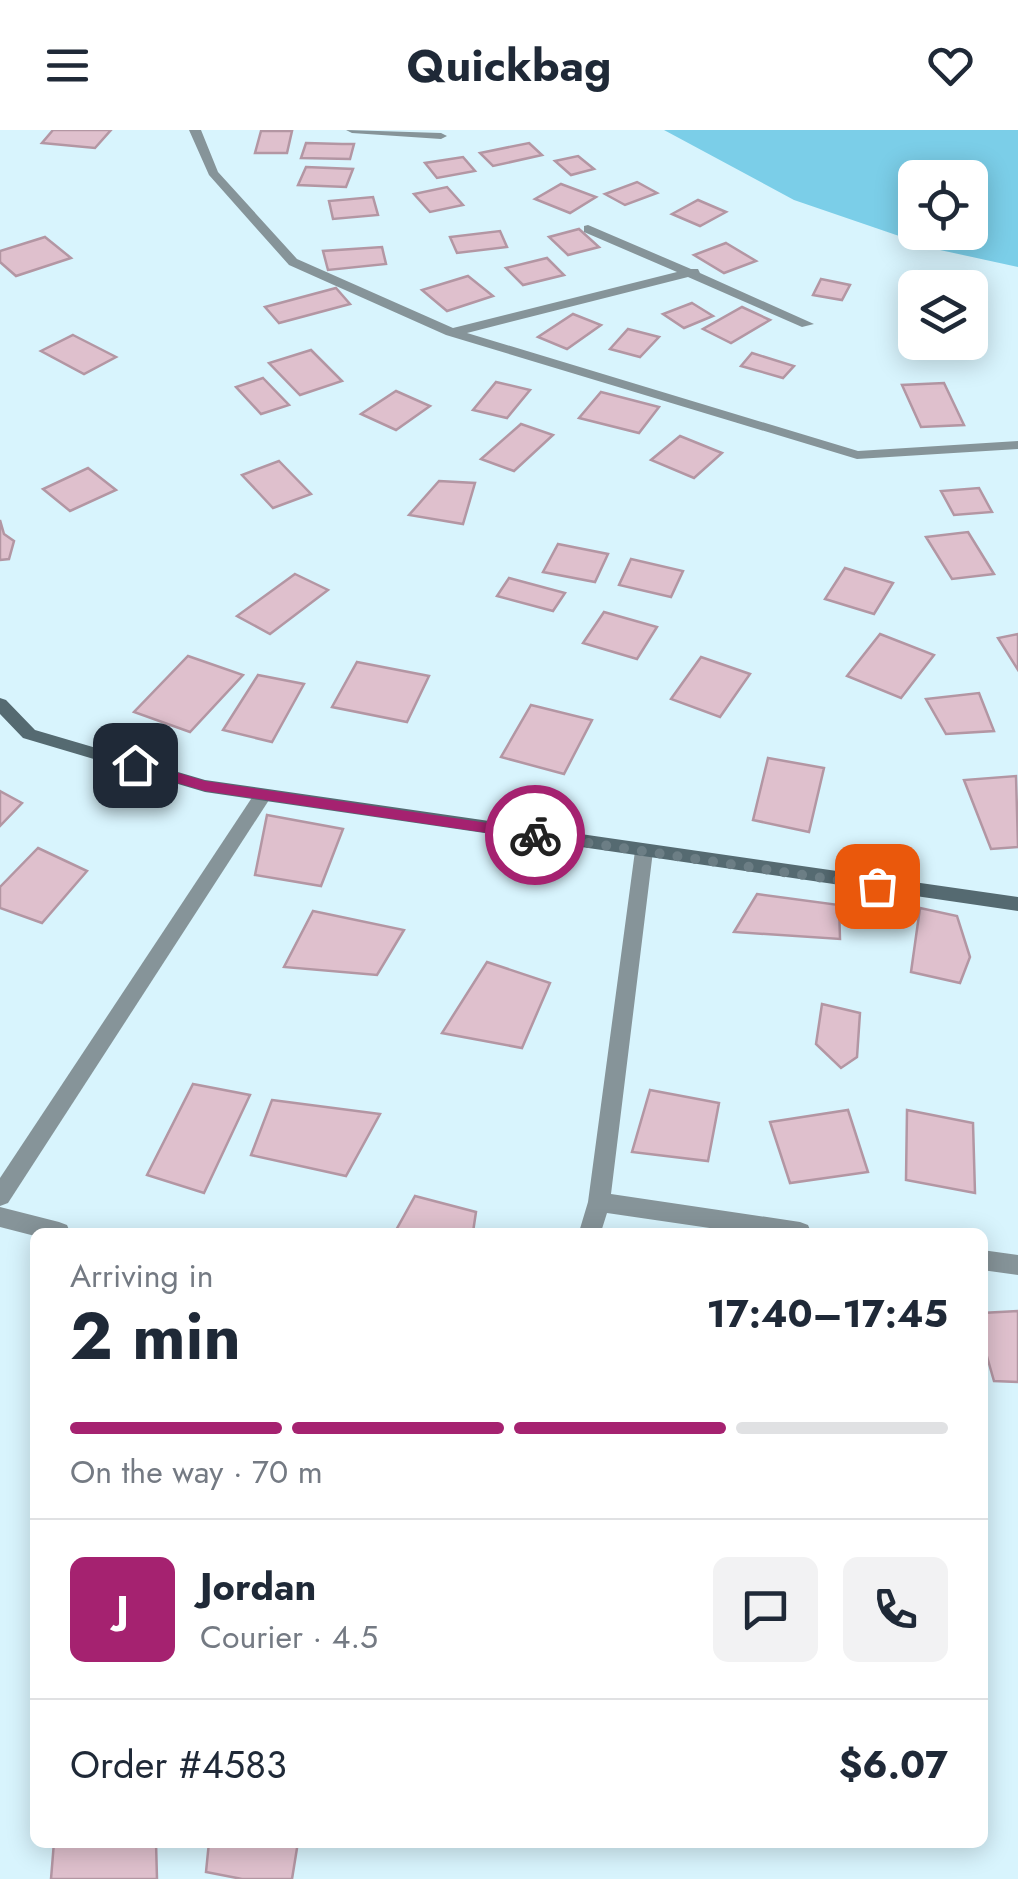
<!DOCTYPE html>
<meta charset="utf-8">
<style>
:root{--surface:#fff;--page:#f2f2f3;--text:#1f2937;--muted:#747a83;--line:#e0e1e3;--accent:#a52270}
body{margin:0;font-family:Jost,sans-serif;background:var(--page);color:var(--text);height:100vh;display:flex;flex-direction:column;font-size:38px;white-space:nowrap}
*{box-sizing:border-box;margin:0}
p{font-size:32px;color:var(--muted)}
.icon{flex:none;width:55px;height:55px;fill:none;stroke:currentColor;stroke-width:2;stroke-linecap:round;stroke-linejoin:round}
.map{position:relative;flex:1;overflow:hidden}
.sheet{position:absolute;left:30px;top:1098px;width:958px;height:620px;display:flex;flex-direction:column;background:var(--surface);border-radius:15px;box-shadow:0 5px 25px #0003}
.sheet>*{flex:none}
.tools{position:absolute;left:898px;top:30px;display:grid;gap:20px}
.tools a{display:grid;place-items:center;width:90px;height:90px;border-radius:15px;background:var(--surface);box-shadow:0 5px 25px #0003;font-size:50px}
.pin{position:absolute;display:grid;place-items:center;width:85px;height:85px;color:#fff;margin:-42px;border-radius:20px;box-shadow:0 5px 15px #0006}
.courier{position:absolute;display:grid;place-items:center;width:100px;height:100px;margin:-50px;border:8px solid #a52270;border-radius:50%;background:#fff;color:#222;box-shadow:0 2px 12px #0007}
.headline em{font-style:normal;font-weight:700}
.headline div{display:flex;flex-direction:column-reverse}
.headline{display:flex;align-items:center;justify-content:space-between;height:170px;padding:0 40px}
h1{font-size:65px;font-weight:700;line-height:75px}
.bar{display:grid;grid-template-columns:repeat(4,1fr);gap:15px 10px;align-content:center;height:120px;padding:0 40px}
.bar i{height:12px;border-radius:8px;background:var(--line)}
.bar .on{background:var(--accent)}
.bar p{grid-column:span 4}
.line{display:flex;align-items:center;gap:25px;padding:0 40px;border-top:2px solid var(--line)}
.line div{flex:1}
.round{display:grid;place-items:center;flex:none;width:105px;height:105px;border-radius:15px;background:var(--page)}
header{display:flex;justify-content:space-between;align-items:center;height:130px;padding:0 40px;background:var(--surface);font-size:45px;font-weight:700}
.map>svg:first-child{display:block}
.green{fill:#7bcee8;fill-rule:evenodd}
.building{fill:#dfc0cd;stroke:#b396a3;stroke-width:2.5}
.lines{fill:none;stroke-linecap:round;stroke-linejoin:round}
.street{fill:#869499;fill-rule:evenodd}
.secondary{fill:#556a71;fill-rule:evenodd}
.route{fill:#a52270}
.done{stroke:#6c7e85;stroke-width:10;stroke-dasharray:0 18}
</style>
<header><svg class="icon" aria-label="menu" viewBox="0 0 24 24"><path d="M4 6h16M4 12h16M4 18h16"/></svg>Quickbag<svg class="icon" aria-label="heart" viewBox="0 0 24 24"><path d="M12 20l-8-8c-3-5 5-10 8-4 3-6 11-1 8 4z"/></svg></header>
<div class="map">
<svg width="1018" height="1749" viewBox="0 0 1018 1749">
<rect width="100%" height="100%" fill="#d8f4fd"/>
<path class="green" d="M664 0H1018V137L940 120 794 70ZM915 48H970V102H915Z"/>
<g class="building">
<polygon points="53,0 111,0 95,18 42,13"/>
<polygon points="261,1 292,1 287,23 255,23"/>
<polygon points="306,13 342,14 354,14 350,29 301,28"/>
<polygon points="529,13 542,25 493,36 480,23"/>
<polygon points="578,26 594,39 571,45 555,31"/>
<polygon points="463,27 475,41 437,48 425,33"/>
<polygon points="306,37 353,39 346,57 298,55"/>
<polygon points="637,52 657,63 625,75 605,64"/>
<polygon points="561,54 596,67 570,83 535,69"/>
<polygon points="447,57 463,75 430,82 414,64"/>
<polygon points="373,67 378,85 333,89 329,71"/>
<polygon points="698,70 726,82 700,96 672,84"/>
<polygon points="579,99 599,117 568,125 549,107"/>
<polygon points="500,101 507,117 457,123 450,107"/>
<polygon points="45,107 71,128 16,146 0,132 0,121"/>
<polygon points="726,113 756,131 724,143 694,125"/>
<polygon points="382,117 386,134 328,140 323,121"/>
<polygon points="547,128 564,145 523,155 506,138"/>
<polygon points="468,146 493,166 447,181 422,160"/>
<polygon points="821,149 850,155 842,170 813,165"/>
<polygon points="336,158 350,174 279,193 265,177"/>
<polygon points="692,173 713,186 684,198 663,184"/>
<polygon points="742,177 770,190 731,213 703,199"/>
<polygon points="573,184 601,195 567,219 538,207"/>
<polygon points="628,199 659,207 640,227 610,219"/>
<polygon points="73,205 116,227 84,244 41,221"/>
<polygon points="311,220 342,251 300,265 269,233"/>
<polygon points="752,223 794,236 783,248 741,236"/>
<polygon points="263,248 289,275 261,284 236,257"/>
<polygon points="496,252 530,260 507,288 473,280"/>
<polygon points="944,253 964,295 921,297 902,255"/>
<polygon points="396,261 430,276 396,300 361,284"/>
<polygon points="601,262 659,277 639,303 579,288"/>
<polygon points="521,294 553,305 514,341 481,329"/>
<polygon points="680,306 722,323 694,348 651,330"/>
<polygon points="279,331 311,364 273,378 242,345"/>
<polygon points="88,338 116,360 70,381 43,359"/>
<polygon points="439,351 475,353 463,394 409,385"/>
<polygon points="979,358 992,382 954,385 941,361"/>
<polygon points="0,390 4,404 14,411 9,429 0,430"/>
<polygon points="968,402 994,444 952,449 926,407"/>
<polygon points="558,414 608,424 595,452 543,442"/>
<polygon points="631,429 683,441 671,467 619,455"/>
<polygon points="845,438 893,453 874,484 825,469"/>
<polygon points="295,444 328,460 270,504 237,486"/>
<polygon points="509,448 565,463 553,481 497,466"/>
<polygon points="604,482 657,497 637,529 583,513"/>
<polygon points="880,504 934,525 901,568 847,546"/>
<polygon points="1018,504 1018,540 998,508"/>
<polygon points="188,526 243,545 190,602 134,582"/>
<polygon points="701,527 750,544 720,587 671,569"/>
<polygon points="357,532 429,546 407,592 332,577"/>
<polygon points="258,545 304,554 272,612 223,600"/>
<polygon points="979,563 994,601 946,604 926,569"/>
<polygon points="531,575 592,590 564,644 501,627"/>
<polygon points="768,628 824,638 809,702 753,690"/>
<polygon points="1016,646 1018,717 991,719 964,650"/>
<polygon points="0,661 22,673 0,696"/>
<polygon points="267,685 343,699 321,756 255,745"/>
<polygon points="38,718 87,741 42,793 0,778 0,757"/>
<polygon points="757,764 839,775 840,809 734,802"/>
<polygon points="920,778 957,786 970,827 960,853 911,842"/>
<polygon points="313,781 404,800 377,845 284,837"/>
<polygon points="487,832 550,853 522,918 442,903"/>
<polygon points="822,874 860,883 857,927 841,938 816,914"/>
<polygon points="193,954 250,965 204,1063 147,1045"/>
<polygon points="650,960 719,973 708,1031 632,1022"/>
<polygon points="272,970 380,984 346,1046 251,1025"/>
<polygon points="848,980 868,1042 790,1053 770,992"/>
<polygon points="907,980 973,993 975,1063 906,1050"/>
<polygon points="415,1066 476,1082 473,1102 395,1102"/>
<polygon points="1018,1181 1018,1252 994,1251 982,1209 982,1183"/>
<polygon points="54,1712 156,1712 157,1749 51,1749"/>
<polygon points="209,1712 298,1712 292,1749 242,1749 206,1742"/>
</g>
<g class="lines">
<g class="street">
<polygon points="189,0 201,0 218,42 297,129 453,198 677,142 584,102 584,96 588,95 691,139 698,139 700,143 814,194 802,197 688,147 467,203 858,321 1018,311 1018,319 857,329 446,205 289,135 209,45"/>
<polygon points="346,0 441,3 447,6 441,9 352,3"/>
<polygon points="263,659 269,660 272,665 269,670 8,1073 0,1076 0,1048 257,660"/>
<polygon points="644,714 653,721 611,1064 800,1092 808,1095 811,1102 737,1102 607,1083 601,1102 579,1102 588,1072 635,721"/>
<polygon points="0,1077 59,1092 67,1095 70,1102 35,1102 35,1106 0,1097"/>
<polygon points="982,1120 1018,1125 1018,1145 982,1140"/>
</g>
<polygon class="secondary" points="0,568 6,570 35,600 205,650 1018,767 1018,781 205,662 23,608 0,584"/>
</g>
<polygon class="route" points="135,630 205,651 535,700 543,705 535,710 205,661 130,639 130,632"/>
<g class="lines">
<polyline class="done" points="535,705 877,756"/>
</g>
</svg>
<div class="tools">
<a><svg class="icon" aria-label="locate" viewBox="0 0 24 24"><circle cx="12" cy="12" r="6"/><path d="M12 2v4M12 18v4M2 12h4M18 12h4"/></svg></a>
<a><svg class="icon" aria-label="layers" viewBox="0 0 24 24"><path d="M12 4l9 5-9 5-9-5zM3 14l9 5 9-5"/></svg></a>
</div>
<div class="pin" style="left:877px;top:756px;background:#ea580c"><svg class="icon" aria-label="bag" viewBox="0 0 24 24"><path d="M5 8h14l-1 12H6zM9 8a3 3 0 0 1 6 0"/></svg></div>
<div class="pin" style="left:135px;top:635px;background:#1f2937"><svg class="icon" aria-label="home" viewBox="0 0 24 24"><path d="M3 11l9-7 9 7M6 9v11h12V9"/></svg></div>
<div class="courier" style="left:535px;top:705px"><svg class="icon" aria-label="bike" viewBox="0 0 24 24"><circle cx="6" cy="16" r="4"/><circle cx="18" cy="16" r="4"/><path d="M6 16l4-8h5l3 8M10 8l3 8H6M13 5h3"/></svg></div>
<section class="sheet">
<div class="headline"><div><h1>2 min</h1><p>Arriving in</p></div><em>17:40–17:45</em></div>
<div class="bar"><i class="on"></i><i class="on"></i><i class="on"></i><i></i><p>On the way · 70 m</p></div>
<div class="line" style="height:180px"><b class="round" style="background:var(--accent);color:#fff">J</b><div><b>Jordan</b><p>Courier · 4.5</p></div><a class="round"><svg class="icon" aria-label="chat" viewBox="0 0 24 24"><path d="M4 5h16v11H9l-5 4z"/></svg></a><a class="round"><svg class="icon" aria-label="phone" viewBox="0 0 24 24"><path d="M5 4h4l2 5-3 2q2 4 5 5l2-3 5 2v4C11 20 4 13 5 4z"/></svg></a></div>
<div class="line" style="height:130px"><div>Order #4583</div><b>$6.07</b></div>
</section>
</div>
